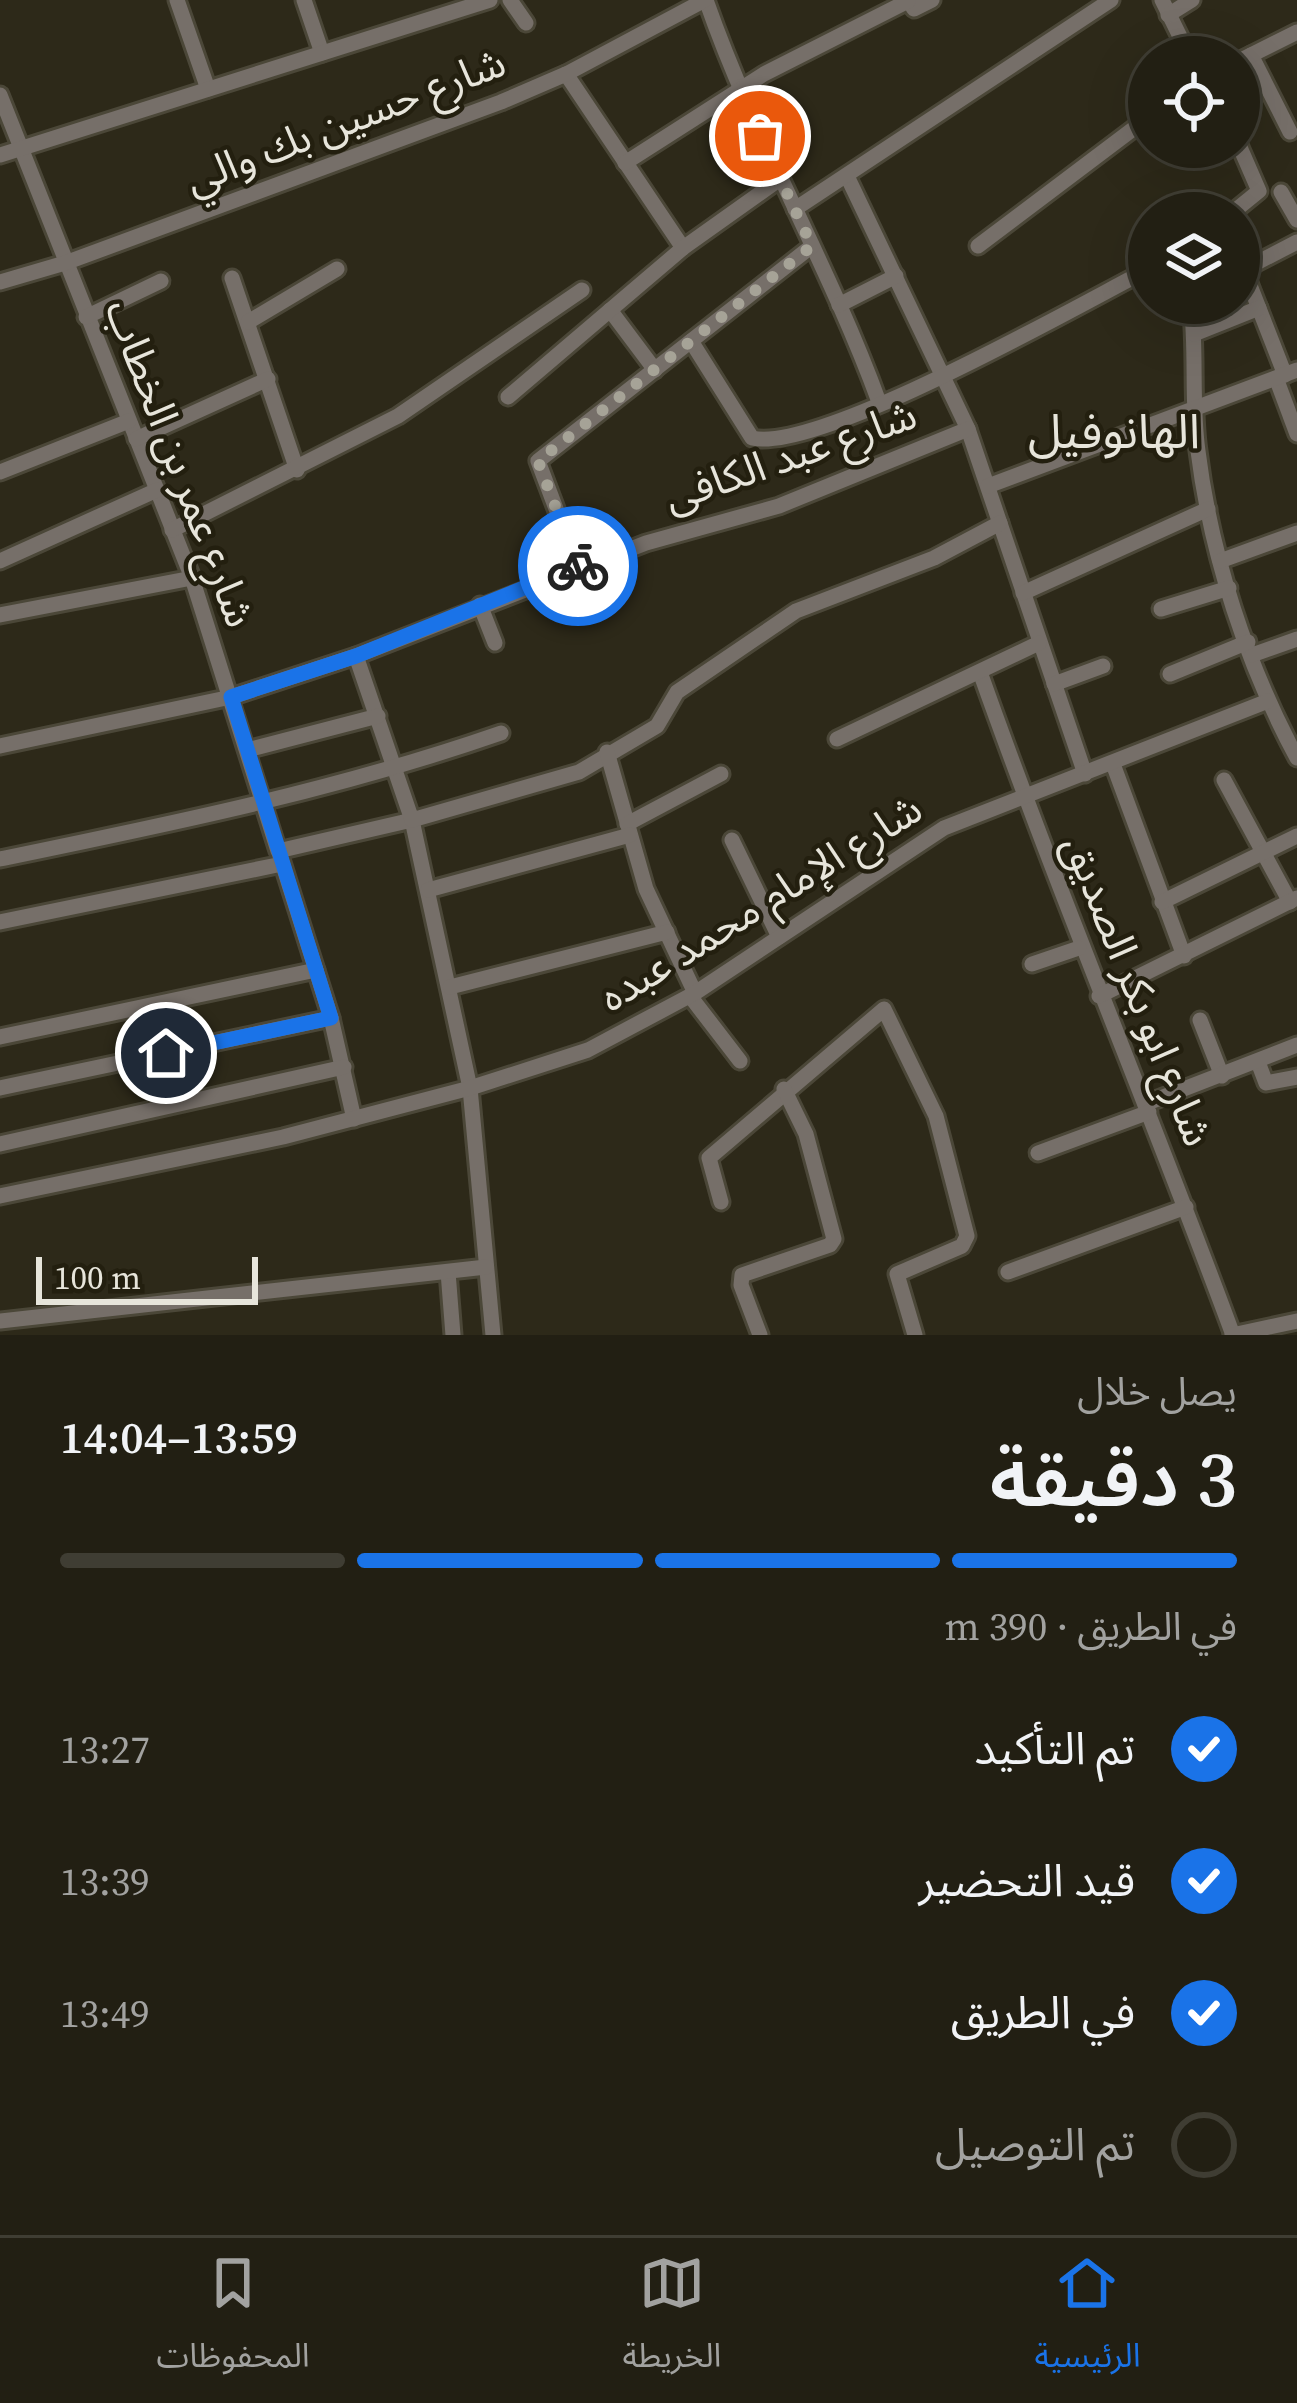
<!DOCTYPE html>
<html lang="ar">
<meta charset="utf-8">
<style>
:root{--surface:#221f13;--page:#2a271c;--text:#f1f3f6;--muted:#a2a2a0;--line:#3f3d33;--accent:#1a73e8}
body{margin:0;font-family:"Source Serif 4","Noto Sans Arabic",serif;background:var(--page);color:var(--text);direction:rtl;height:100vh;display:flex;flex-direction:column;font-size:45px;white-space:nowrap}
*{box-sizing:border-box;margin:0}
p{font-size:39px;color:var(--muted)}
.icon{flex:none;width:66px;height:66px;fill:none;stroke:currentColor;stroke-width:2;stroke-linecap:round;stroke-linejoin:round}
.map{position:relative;height:1335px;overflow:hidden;direction:ltr}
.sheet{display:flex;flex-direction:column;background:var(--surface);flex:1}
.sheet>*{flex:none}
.fabs{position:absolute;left:1128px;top:36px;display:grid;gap:24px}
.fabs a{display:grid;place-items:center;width:132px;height:132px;border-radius:50%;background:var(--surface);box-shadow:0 12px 48px #0002,0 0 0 3px var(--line);font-size:60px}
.scale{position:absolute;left:36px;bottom:30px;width:222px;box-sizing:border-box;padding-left:12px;border:6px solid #e7e5db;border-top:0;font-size:33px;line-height:42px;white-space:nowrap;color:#e7e5db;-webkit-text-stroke:9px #231f0f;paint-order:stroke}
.pin{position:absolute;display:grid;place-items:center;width:102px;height:102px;color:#fff;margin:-51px;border:6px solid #fff;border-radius:50%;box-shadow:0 3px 12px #0007}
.courier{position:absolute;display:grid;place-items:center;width:120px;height:120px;margin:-60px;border:9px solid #1a73e8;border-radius:50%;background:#fff;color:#222;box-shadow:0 3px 15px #0007}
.summary em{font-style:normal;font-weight:600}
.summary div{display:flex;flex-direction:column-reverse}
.summary{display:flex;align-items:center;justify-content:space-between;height:204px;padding:0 60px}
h1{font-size:78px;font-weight:600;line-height:90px}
.bar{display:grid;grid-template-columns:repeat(4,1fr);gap:18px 12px;align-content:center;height:144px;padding:0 60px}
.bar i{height:15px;border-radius:9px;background:var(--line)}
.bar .active{background:var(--accent)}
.bar p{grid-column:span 4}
ol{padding:0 60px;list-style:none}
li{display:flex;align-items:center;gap:36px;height:132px}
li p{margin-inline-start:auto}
li .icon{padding:12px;border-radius:50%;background:var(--accent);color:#fff;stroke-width:4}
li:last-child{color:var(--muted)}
li i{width:66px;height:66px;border:6px solid var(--line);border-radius:50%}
.tab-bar{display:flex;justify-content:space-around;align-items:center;height:168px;border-top:3px solid var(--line);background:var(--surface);font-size:33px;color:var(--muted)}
.tab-bar a{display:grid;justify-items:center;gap:6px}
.tab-bar .active{color:var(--accent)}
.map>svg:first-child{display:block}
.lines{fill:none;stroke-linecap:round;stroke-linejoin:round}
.minor-casing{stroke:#4b4738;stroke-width:21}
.minor{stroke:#766f69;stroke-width:15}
.done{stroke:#a6a397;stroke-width:12;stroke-dasharray:0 21.6}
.route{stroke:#1a73e8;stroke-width:15}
.labels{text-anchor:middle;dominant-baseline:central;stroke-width:9;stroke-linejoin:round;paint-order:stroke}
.street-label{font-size:42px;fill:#e7e5db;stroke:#231f0f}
.quarter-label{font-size:48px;fill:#e7e5db;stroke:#231f0f}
</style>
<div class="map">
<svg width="1297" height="1335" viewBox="0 0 1297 1335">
<rect width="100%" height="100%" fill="#2d2919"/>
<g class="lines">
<defs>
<g id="minor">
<polyline points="177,0 208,89"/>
<polyline points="304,0 322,53"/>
<polyline points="510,0 526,23"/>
<path d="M706 0C754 138 829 265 879 402"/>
<polyline points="908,0 914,9 932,0"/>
<polyline points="1162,0 1190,57"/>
<polyline points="1168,15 1192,0"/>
<polyline points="1251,55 1290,132"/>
<polyline points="1239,61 1297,32"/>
<polyline points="566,74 683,248"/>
<polyline points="0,95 192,578 278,851 412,820 470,1088 493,1335"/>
<polyline points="0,155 490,0"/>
<polyline points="625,163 764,74 908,1"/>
<polyline points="847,176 968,429 1085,774"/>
<polyline points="1281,192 1297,220"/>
<polyline points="795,209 1111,0"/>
<polyline points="1232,213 1259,191 1239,145"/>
<polyline points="978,246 1149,117"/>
<polyline points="1244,270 1285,375"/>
<polyline points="1239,272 1297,242"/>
<polyline points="232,278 297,470"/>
<polyline points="0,282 65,263 501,102 566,74 705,0"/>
<path d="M1191 303C1197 352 1191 402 1198 451 1211 556 1247 665 1297 758"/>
<polyline points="839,305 896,276"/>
<polyline points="610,310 655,370"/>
<polyline points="86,317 161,281"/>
<polyline points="248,322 337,269"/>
<polyline points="1194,334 1259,308"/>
<path d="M691 341 752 438C820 453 1077 306 1149 269"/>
<polyline points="1276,378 1297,434"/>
<polyline points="508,397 683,248 780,179"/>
<polyline points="136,439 268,379"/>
<polyline points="0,472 129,421"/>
<polyline points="988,486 1297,370"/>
<polyline points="172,530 398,416 582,290"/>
<polyline points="0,561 157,490"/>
<polyline points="1220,561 1297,533"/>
<polyline points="578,567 538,461 812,246"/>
<polyline points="1023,593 1208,509"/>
<polyline points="480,605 495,643"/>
<polyline points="1161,609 1229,588"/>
<polyline points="0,615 192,578"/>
<polyline points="1252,655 1297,639"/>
<polyline points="356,656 412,820 579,772 657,726 677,692 796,611 934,558 1000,523"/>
<path d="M980 672C1059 895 1151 1113 1233 1335"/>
<polyline points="1170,674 1248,642"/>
<polyline points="1054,684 1103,666"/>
<polyline points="837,739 1039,643"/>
<polyline points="0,746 231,697 356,656 646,543 779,506 968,429"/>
<polyline points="247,750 378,716"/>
<polyline points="607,752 646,889 695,993"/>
<polyline points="1113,764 1184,956"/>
<polyline points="1224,780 1290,902"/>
<polyline points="627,824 721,774"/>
<polyline points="732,840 779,937"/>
<polyline points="280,856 331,1018 354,1119"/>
<path d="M0 859C170 824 337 790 501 733"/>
<polyline points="428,890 630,835"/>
<polyline points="1162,902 1297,836"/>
<polyline points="0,922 282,864"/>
<polyline points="1032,964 1079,948"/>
<polyline points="450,987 667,932"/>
<polyline points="690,996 740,1061"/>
<polyline points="1099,996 1297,898"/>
<polyline points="1200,1020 1222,1076"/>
<polyline points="0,1037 316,970"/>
<polyline points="1258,1062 1266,1083 1297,1077"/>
<polyline points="0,1088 331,1018"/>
<polyline points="1145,1104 1297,1045"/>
<polyline points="0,1144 344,1067"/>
<polyline points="1038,1153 1149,1112"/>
<polyline points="0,1196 283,1137 470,1088 588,1050 695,993 944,828 1268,701"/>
<polyline points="721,1202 709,1158 884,1009 936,1116 967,1236 962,1246 897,1274 915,1335"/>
<polyline points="448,1272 453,1335"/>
<polyline points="1008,1272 1186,1207"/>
<polyline points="0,1321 486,1267"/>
<polyline points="760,1335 741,1285 742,1275 830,1245 834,1239 806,1134 784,1089"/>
<polyline points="1232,1335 1297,1321"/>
</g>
</defs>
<use href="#minor" class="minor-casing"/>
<use href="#minor" class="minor"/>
</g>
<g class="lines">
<polyline class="done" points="578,566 538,461 812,246 760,136"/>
<polyline class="route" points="166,1053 331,1018 231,697 356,656 578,566"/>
</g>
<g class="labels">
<g class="street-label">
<text transform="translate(345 120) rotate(-21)">شارع حسين بك والي</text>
<text transform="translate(790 455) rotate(-19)">شارع عبد الكافى</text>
<text transform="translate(181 463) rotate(69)">شارع عمر بن الخطاب</text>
<text transform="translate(760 902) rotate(-32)">شارع الإمام محمد عبده</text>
<text transform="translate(1139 990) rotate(68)">شارع ابو بكر الصديق</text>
</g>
<g class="quarter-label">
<text x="1114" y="431">الهانوفيل</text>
</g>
</g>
</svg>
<div class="fabs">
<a><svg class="icon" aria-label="locate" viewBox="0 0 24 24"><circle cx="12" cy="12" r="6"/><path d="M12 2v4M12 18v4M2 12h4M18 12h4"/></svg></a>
<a><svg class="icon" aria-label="layers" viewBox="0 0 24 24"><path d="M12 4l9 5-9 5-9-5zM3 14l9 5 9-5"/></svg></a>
</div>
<div class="scale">100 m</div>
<div class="pin" style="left:760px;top:136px;background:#ea580c"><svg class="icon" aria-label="bag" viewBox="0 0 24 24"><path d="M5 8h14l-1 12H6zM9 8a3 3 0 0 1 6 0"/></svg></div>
<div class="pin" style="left:166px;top:1053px;background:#1f2937"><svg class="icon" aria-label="home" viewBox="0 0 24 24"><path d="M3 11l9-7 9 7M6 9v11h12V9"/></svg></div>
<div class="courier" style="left:578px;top:566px"><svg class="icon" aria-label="bike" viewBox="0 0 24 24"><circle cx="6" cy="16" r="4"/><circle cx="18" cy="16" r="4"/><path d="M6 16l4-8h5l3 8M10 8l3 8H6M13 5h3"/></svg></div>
</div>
<section class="sheet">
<div class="summary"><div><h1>3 دقيقة</h1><p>يصل خلال</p></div><em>13:59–14:04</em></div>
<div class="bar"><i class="active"></i><i class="active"></i><i class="active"></i><i></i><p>في الطريق · 390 m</p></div>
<ol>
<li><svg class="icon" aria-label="check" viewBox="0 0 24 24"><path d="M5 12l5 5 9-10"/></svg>تم التأكيد<p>13:27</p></li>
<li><svg class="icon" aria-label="check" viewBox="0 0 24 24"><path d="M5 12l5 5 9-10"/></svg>قيد التحضير<p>13:39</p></li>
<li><svg class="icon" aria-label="check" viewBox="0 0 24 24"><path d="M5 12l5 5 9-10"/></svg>في الطريق<p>13:49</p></li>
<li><i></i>تم التوصيل</li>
</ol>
</section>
<nav class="tab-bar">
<a class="active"><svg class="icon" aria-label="home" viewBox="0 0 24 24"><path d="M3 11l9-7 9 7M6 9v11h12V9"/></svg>الرئيسية</a>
<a><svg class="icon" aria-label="map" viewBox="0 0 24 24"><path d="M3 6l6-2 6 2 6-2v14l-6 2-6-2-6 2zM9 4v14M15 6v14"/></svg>الخريطة</a>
<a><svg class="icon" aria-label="saved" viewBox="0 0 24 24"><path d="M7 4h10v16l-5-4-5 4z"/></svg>المحفوظات</a>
</nav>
